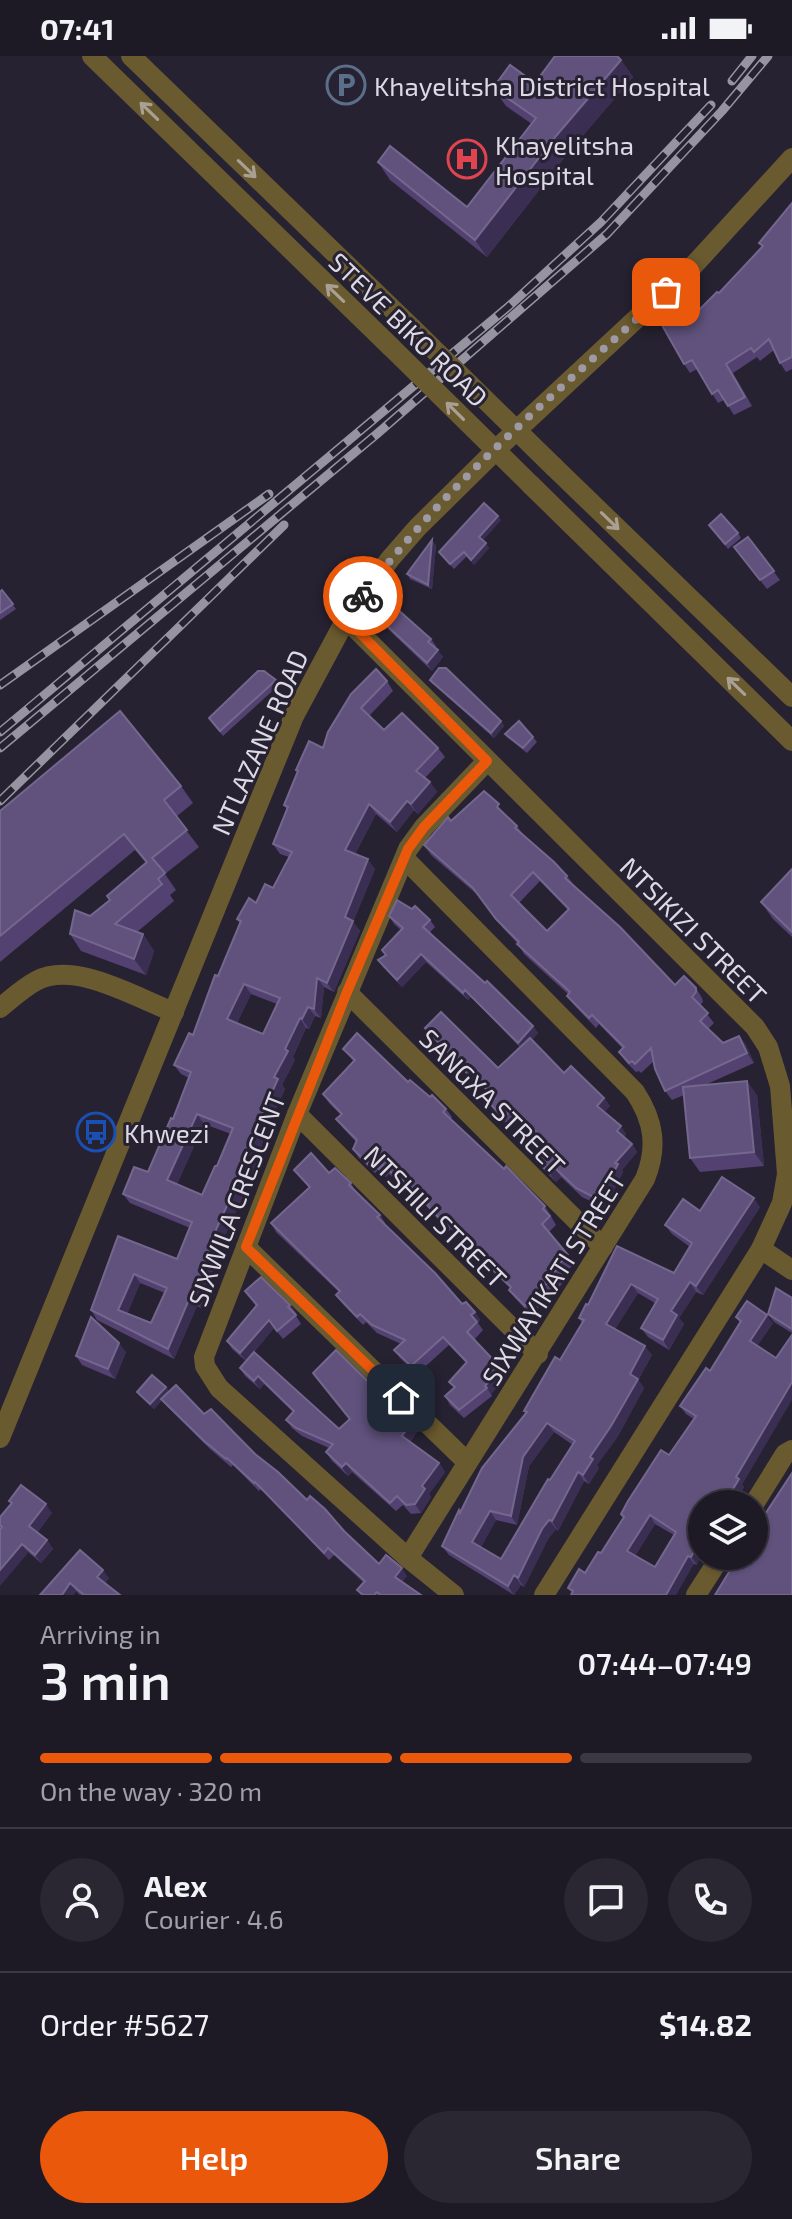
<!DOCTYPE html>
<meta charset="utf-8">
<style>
:root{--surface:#1d1a26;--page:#2a2732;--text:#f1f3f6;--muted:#a0a1a7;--line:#3b3843;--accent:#ea580c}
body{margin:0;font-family:"Exo 2",sans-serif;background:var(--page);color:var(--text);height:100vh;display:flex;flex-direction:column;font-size:30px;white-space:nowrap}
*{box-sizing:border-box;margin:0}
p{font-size:26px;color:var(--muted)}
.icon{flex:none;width:44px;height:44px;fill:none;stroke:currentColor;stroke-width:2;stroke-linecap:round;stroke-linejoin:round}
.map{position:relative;height:1539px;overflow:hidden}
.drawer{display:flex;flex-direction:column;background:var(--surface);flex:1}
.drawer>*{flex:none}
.buttons{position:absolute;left:688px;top:1434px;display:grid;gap:16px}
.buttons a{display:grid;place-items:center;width:80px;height:80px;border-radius:50%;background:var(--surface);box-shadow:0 2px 6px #0004,0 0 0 2px var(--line);font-size:40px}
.pin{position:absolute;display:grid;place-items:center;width:68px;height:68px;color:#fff;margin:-34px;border-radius:16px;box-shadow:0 4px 12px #0006}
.courier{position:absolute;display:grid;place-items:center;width:80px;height:80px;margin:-40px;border:6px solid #ea580c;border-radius:50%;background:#fff;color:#222;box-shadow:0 2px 10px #0007}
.head em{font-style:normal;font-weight:600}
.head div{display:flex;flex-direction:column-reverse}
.head{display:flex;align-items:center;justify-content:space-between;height:136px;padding:0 40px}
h1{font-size:52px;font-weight:600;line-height:60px}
.bar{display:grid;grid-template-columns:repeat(4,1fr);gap:12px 8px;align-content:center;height:96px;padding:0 40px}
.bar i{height:10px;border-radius:6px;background:var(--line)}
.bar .current{background:var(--accent)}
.bar p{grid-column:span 4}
.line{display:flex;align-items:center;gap:20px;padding:0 40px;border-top:2px solid var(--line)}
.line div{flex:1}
.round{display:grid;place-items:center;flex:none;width:84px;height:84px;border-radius:42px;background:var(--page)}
.primary-button{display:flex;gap:16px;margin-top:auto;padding:16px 40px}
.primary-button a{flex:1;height:92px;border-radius:48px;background:var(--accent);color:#fff;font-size:32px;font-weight:600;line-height:92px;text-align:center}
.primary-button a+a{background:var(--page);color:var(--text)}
.status{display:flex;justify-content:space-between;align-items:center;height:56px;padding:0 40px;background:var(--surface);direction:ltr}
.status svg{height:22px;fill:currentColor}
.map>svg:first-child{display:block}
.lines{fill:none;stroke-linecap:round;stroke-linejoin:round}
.minor{stroke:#6a5a2f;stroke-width:20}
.rail-casing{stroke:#9794a1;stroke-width:9}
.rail{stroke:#272232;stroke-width:6;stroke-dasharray:18;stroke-linecap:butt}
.minor-bridge{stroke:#6a5a2f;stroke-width:20}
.wall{fill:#524171;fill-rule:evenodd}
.shaded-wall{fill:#3a2e52}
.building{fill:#60527d;stroke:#74678e;stroke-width:2;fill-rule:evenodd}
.oneway{stroke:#a9a093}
.done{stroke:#9d9aa6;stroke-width:8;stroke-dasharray:0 14.4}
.route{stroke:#ea580c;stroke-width:10}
.labels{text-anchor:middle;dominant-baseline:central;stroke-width:6;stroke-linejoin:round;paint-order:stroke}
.poi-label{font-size:26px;fill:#dddae5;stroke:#272232;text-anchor:start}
.street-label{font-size:26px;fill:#dddae5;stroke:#272232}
</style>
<div class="status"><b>07:41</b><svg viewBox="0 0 49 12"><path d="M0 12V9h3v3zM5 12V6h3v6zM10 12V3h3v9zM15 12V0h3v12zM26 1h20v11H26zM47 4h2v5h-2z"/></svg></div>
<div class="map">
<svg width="792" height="1539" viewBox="0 0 792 1539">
<rect width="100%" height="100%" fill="#272232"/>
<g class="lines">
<g class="minor">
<polyline points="92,0 391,291"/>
<polyline points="131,0 412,272"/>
<polyline points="554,411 792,641"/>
<polyline points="531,429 792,685"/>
<polyline points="346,563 755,971 768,991 780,1030 787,1118 782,1147 761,1193 544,1539"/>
<path d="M405 803 635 1036C654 1065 658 1091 645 1123L408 1502"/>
<polyline points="347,936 603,1191"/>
<path d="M0 952C11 943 23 932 36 925 75 904 136 942 174 956"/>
<polyline points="297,1058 538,1298"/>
<polyline points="246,1191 467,1406"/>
<polyline points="761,1193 792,1214"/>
<polyline points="0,1382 294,660 346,563 390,503 417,472 504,386 693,210 792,102"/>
<polyline points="754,1448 785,1398 792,1394"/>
<polyline points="454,1539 408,1502 219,1332 205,1310 204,1301 297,1058 408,793 424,771 487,705"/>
<polyline points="696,1539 721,1500"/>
</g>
<defs>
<g id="rail">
<polyline points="732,25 752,0"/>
<polyline points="0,629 269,438"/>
<polyline points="0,676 508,251 601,166 711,49"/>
<polyline points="0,692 378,377 607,178 722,55 768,0"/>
<polyline points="0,745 284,469"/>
</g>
</defs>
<use href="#rail" class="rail-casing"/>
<use href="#rail" class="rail"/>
<g class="minor-bridge">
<polyline points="412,272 554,411"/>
<polyline points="391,291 531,429"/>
</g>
</g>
<g class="wall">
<polygon points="621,4 633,21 568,97 487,201 390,124 378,106 467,151 532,68 506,50 493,32 535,27"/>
<polygon points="792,147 792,313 786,316 780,307 774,294 760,305 757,301 733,317 752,350 734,359 724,344 718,347 697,313 690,317 684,308 695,258 719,237 762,191 759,187"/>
<polygon points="501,464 483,484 489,492 474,509 467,500 454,513 439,496"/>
<polygon points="709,469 738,477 741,482 728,493"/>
<polygon points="748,481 780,524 767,533 734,491"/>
<polygon points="436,489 432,533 410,523 407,518"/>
<polygon points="2,534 16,553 0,564 0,536"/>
<polygon points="384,567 431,583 436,590 435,592 443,601 432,615 389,574"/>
<polygon points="276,624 279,629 223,680 212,667"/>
<polygon points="430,624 501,665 504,670 494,682 433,628"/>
<path d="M387 625 393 635 369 660 384 674 438 692 445 701 425 722 430 726 437 736 418 758 414 754 397 776 376 758 355 798 375 813 353 866 360 875 334 936 324 931 321 962 315 960 309 973 306 972 293 1001 295 1004 282 1029 285 1033 268 1070 250 1125 217 1197 219 1200 208 1227 210 1230 201 1252 197 1250 174 1303 97 1264 91 1254 118 1180 177 1203 190 1172 130 1147 123 1138 148 1116 173 1063 189 1022 181 1018 174 1009 193 979 218 920 240 868 237 863 273 832 289 801 280 798 273 788 287 754 284 749 298 717 296 714 323 692ZM251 938 277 948 263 978 237 967ZM204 1068 231 1078 217 1110 202 1139 177 1128ZM140 1227 165 1237 151 1267 127 1258Z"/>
<polygon points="505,678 533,681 537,686 527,697 508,682"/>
<polygon points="181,730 193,747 176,761 199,791 165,818 176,834 170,839 174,845 137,876 143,878 154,895 146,919 81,895 70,878 110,844 146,807 135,794 0,906 0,755"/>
<path d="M505 758 517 770 524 780 567 820 574 829 675 929 696 932 702 942 703 946 700 949 714 967 708 973 723 987 739 980 746 989 754 1007 705 1029 757 1039 764 1110 700 1116 690 1102 684 1039 672 1044 665 1035 654 1005 641 1017 639 1015 636 1016 626 1006 619 996 623 993 599 968 596 972 574 949 567 940 568 938 524 898 518 888 503 872 480 841 431 799 424 789 451 765 506 758ZM540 825 568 854 547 875 519 847Z"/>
<polygon points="792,813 792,881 773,863 761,846"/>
<polygon points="389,860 430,864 435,871 429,877 533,970 538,977 532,984 564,1017 604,1042 610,1050 604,1056 626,1078 624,1081 632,1088 637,1096 622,1114 623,1116 605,1152 582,1141 561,1121 556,1126 543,1113 537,1105 550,1092 518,1061 509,1070 495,1056 490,1048 494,1043 474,1022 472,1024 431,980 425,972 498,1012 520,991 471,941 468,944 426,906 402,931 383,911 378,904 385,899 382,894 401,874 394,868"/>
<polygon points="343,993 408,1026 446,1053 452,1061 450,1064 545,1150 556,1169 549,1176 575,1208 564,1217 566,1220 559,1225 562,1228 531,1259 515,1242 509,1234 510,1232 479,1203 473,1194 474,1193 451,1173 449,1175 433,1158 428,1150 402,1127 400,1128 389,1118 386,1121 378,1114 375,1117 359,1102 353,1093 356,1086 343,1072 336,1063 341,1059 329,1047 323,1038 354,1006"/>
<polygon points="294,1114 329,1117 351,1127 356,1136 380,1159 385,1167 384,1168 462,1248 475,1256 480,1264 478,1267 483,1274 474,1284 501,1312 506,1320 491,1338 492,1340 464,1362 450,1349 445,1340 454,1332 449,1326 466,1307 449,1289 417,1318 400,1302 394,1294 401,1288 377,1277 366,1266 363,1269 342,1247 336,1239 339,1236 276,1176 271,1167 309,1132"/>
<path d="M760 1151 703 1239 696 1236 679 1262 684 1268 669 1294 648 1281 641 1272 655 1247 638 1237 615 1273 652 1299 638 1324 644 1332 618 1380 597 1409 599 1412 589 1428 584 1425 558 1475 556 1473 548 1483 524 1531 521 1529 514 1539 449 1499 442 1490 526 1357 524 1355 560 1304 582 1267 579 1262 588 1249 617 1190 674 1217 690 1191 672 1178 665 1169 700 1155ZM554 1376 573 1389 501 1503 481 1491 496 1464 517 1469 529 1410Z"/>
<polygon points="245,1235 290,1249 296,1257 295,1258 301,1268 283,1283 274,1272 254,1296 339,1373 350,1363 313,1317 389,1346 394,1355 411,1367 417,1376 410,1386 439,1407 445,1416 429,1438 431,1441 421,1457 411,1458 403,1449 396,1455 352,1416 348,1420 332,1405 326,1396 329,1392 302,1380 292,1372 286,1364 293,1356 264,1328 260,1333 245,1320 240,1312 246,1305 232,1293 227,1285 256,1250"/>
<polygon points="792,1242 792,1277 774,1266 768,1258"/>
<path d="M736 1261 773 1267 757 1290 742 1429 744 1431 735 1448H702L697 1509 694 1508 572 1537 568 1532 585 1517 601 1497 624 1462 621 1458 669 1399 694 1363 686 1358 680 1350 710 1315 740 1267ZM655 1468 674 1479 655 1511 635 1500Z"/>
<polygon points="126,1296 115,1323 82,1309 76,1300"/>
<polygon points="166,1331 169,1336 204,1358 255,1398 307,1444 344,1475 379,1508 407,1520 402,1526 421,1539 361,1539 357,1534 364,1527 334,1499 329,1504 261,1433 259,1435 233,1409 231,1411 210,1393 167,1350 162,1344 154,1353 137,1336"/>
<polygon points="9,1445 52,1457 37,1476 47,1484 53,1493 41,1507 0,1472 0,1461 11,1448"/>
<polygon points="80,1494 109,1522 105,1527 120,1539 80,1539 76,1535 73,1539 40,1539"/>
</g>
<g class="shaded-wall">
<polygon points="621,4 633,21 568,97 487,201 475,184 556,80"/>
<polygon points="498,460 501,464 482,485 479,481"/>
<polygon points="432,484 436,489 432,533 428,529"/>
<polygon points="486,487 489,492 474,509 471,504"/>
<polygon points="438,594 443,601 432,615 427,607"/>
<polygon points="501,665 504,670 494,682 491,677"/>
<polygon points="430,726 437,736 418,758 411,748"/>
<polygon points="407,745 414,754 397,776 390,766"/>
<polygon points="369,748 376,758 352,803 345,794"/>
<polygon points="368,803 375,813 353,866 360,875 334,936 327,927 345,861"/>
<polygon points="143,878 154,895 146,919 134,903"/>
<polygon points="421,898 426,906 402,931 397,924"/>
<polygon points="317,922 324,931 321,962 314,953"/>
<polygon points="244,928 251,938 234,973 227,963"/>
<polygon points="465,934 471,941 468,944 463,937"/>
<polygon points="308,951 315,960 309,973 302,963"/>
<polygon points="300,962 306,972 293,1001 295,1004 282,1029 285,1033 268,1070 250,1125 217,1197 219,1200 208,1227 210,1230 201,1252 194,1242 209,1189 285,993"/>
<polygon points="533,970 538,977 523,994 518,987"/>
<polygon points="739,980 746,989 754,1007 747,997"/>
<polygon points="747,1025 757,1039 764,1110 754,1096"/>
<polygon points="604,1042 610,1050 603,1058 597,1050"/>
<polygon points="197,1058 204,1068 174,1134 167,1124"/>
<polygon points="621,1070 626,1078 623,1083 617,1075"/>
<polygon points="632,1088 637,1096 622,1114 623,1116 605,1152 599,1144 615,1107"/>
<polygon points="555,1112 561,1121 556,1126 550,1118"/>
<polygon points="754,1142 760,1151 703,1239 696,1230"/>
<polygon points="134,1218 140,1227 125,1264 118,1254"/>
<polygon points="690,1226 696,1236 679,1262 684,1268 669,1294 663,1284 671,1255"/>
<polygon points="631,1228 638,1237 613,1277 606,1268"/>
<polygon points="190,1241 197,1250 174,1303 168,1293"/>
<polygon points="475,1256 480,1264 478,1267 471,1259"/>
<polygon points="767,1259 773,1267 755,1293 750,1285"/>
<polygon points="269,1264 274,1272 246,1305 240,1297"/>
<polygon points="119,1287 126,1296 115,1323 108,1313"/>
<polygon points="645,1290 652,1299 638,1324 644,1332 618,1380 597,1409 599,1412 589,1428 583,1419 590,1401 630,1318"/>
<polygon points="501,1312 506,1320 491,1338 485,1330"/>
<polygon points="258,1320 264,1328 260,1333 254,1325"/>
<polygon points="792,1326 792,1344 742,1429 744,1431 735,1448 730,1448 727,1443 736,1421"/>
<polygon points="166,1331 169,1336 154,1353 150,1348"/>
<polygon points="411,1367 417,1376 408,1388 402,1380"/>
<polygon points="547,1367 554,1376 529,1410 517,1469 511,1460 523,1401"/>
<polygon points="346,1407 352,1416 348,1420 342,1411"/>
<polygon points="439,1407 445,1416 429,1438 431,1441 421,1457 415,1448 422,1430"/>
<polygon points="578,1416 584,1425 558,1475 552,1465"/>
<polygon points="46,1448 52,1457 36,1479 29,1470"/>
<polygon points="490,1455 496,1464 479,1495 472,1486"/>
<polygon points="650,1459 655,1468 633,1503 627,1495"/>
<polygon points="549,1464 556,1473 548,1483 524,1531 518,1522 542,1473"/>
<polygon points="702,1481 702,1499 697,1509 691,1501"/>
<polygon points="47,1484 53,1493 41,1507 35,1499"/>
<polygon points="22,1488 28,1497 0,1530 0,1514"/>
<polygon points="688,1500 694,1508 676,1539 666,1539"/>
<polygon points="402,1512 407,1520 401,1528 395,1521"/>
<polygon points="103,1514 109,1522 103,1529 97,1521"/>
<polygon points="514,1519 521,1529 514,1539 508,1530"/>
<polygon points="70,1527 76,1535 73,1539 62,1539"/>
</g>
<g class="building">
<polygon points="555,0 617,0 621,4 556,80 475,184 378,106 390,90 467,151 536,62 493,32 510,9 535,27"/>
<polygon points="792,147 792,301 780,307 769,283 754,296 751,292 726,308 745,341 728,350 718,334 712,338 692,304 684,308 663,271 677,238 695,258 717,236 719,237 763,190 759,187"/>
<polygon points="484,447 498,460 479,481 486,487 471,504 464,496 450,508 439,496"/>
<polygon points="721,458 738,477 725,488 709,469"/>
<polygon points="748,481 774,515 760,524 734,491"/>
<polygon points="432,484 428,529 407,518"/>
<polygon points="2,534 13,548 0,557 0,536"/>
<polygon points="396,552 431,583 428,586 438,594 427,607 384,567"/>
<polygon points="439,612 446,612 501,665 491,677 430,624"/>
<path d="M376 613 387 625 361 652 384 674 402 657 438 692 416 715 430 726 411 748 407 745 390 766 369 748 345 794 368 803 345 861 353 865 327 927 317 922 314 953 308 951 302 963 300 962 285 993 288 995 274 1021 278 1023 261 1060 243 1115 209 1189 212 1190 201 1219 203 1220 194 1242 190 1241 168 1293 91 1254 118 1180 177 1203 192 1166 123 1138 134 1111 148 1116 171 1062 173 1063 191 1016 174 1009 189 977 193 979 215 919 218 920 241 865 237 863 249 842 256 847 265 828 273 832 292 796 273 788 288 751 284 749 298 715 296 714 309 685 323 692 328 676 351 638ZM244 928 280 942 263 978 227 963ZM197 1058 233 1072 217 1110H215L202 1139 167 1124ZM134 1218 167 1232 151 1267 118 1254Z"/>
<polygon points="258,615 264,615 276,624 220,675 209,662"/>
<polygon points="120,655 181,730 164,744 187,774 152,802 165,817 158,823 162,828 115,868 143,878 134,903 70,878 75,854 90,860 110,844 107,840 147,806 124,778 0,880 0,755"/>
<polygon points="519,665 533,681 523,692 505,678"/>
<path d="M484 735 499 748 497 751 517 770 515 772 554 806 567 820 565 822 620 871 675 929 684 920 696 932V936L692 941 708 957 700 965 723 987 739 980 747 997 665 1035 655 1013 651 992 635 1008 632 1005 629 1007 619 996 624 991 592 959 589 962 567 940 570 936 517 888 519 886 496 863 473 832 424 789 448 761 451 765ZM533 816 569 853 547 875 511 839Z"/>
<polygon points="792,813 792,876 761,846"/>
<polygon points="397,844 412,853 415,850 430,864 423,871 485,927 487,925 533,970 518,987 465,934 463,937 421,898 397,924 378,904 386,899 382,894 403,872 389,860"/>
<polygon points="441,956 498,1012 530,982 564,1017 571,1010 604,1042 597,1050 621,1070 617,1075 632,1088 615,1107 618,1108 599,1144 576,1132 555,1112 550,1118 537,1105 551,1090 512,1053 504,1061 490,1048 495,1042 468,1014 466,1016 425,972"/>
<polygon points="357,977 408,1026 410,1024 430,1041 432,1039 446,1053 443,1056 504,1113 506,1110 545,1150 543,1153 550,1160 542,1168 568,1199 558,1209 560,1211 553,1217 555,1219 525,1250 509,1234 511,1231 473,1194 475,1192 453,1171 445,1164 443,1166 427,1149 429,1148 396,1118 394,1119 383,1109 379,1113 372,1106 369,1109 353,1093 357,1084 336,1063 342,1058 323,1038 355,1004 343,993"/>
<polygon points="747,1025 754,1096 690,1102 683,1031"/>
<polygon points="311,1097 329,1117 335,1112 351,1127 349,1129 380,1159 377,1161 435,1217 462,1248 466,1246 475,1256 471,1259 477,1266 467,1276 501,1312 485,1330 487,1332 459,1354 445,1340 455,1331 449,1326 467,1306 443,1281 411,1310 394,1294 405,1284 372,1269 360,1258 357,1261 336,1239 340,1235 271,1167 310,1131 294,1114"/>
<path d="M722 1121 754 1142 696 1230 690 1226 671 1255 677 1259 663 1284 641 1272 658 1243 631 1228 606 1268 645 1290 630 1318 638 1323 611 1370 590 1401 593 1403 583 1419 578 1416 552 1465 549 1464 542 1473 518 1522 514 1519 508 1530 442 1490 459 1454 460 1457 482 1412 527 1356 524 1355 555 1301 560 1304 584 1264 579 1262 586 1248 588 1249 617 1190 674 1217 692 1187 665 1169 683 1143 700 1155ZM547 1367 575 1385 550 1424 548 1423 501 1503 472 1486 490 1455 511 1460 523 1401Z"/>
<polygon points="261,1221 290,1249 288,1251 296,1259 277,1275 269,1264 240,1297 227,1285 257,1249 245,1235"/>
<polygon points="776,1232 792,1242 792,1273 768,1258"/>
<path d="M747 1245 767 1259 750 1285 776 1302 792 1279V1326L736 1421 739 1423 727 1443 723 1442 720 1448H702V1481L691 1501 688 1500 666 1539H571L573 1535 568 1532 579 1513 585 1517 598 1496 601 1497 624 1461 621 1458 628 1445 661 1394 669 1399 696 1360 680 1350 706 1312 710 1315 741 1265 736 1261ZM650 1459 676 1476 655 1511 627 1495Z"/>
<polygon points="91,1261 119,1287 108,1313 76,1300"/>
<polygon points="336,1294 389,1346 386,1349 411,1367 402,1380 439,1407 422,1430 425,1433 415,1448 406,1449 397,1440 390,1447 346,1407 342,1411 326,1396 333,1388 296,1372 286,1364 294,1355 258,1320 254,1325 240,1312 254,1296 339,1373 350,1363 313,1317"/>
<polygon points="152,1319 166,1331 150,1348 137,1336"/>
<polygon points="176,1329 204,1358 211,1353 255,1398 278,1416 307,1444 310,1440 325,1453 344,1475 379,1508 386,1499 402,1512 395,1521 421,1539 381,1539 377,1536 374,1539 363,1539 357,1534 365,1525 328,1492 324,1497 255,1426 254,1427 227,1402 226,1403 204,1385 161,1343"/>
<polygon points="792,1417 792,1539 715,1539 737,1503 742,1506 745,1500 754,1500 754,1485 760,1475 756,1472"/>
<polygon points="21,1429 46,1448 29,1470 47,1484 35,1499 22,1488 0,1514 0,1474 2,1471 0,1469 0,1461 12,1447 9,1445"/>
<polygon points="80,1494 103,1514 97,1521 120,1539 84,1539 70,1527 62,1539 40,1539"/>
</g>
<defs><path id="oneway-shaft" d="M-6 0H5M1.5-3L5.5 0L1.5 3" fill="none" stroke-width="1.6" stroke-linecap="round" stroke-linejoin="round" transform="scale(2)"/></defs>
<g class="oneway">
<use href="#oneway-shaft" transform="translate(149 55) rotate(-136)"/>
<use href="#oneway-shaft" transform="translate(247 113) rotate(44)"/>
<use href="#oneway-shaft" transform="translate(335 237) rotate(-136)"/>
<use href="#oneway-shaft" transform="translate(455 355) rotate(-135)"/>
<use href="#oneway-shaft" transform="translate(610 465) rotate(44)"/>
<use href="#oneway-shaft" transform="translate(736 630) rotate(-136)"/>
</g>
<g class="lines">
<path class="done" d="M363 540C447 425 562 333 666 236"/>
<polyline class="route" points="363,540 346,563 487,705 424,771 408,793 347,936 246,1191 401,1342"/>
</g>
<defs>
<symbol id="parking-ring" viewBox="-11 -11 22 22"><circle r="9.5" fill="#272232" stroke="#5c6f8a" stroke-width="1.5"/><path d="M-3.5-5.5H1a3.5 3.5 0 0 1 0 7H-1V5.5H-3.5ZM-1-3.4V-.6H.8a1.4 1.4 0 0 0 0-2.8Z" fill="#5c6f8a"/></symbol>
<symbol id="hospital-ring" viewBox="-11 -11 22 22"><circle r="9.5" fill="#272232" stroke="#e0444e" stroke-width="1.5"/><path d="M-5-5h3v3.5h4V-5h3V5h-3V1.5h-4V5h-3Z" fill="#e0444e"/></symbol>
<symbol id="bus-ring" viewBox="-11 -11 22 22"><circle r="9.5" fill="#272232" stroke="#1a4fb4" stroke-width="1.5"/><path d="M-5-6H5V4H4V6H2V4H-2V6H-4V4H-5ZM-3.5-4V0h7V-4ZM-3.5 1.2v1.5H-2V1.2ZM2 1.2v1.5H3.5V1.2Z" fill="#1a4fb4"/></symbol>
</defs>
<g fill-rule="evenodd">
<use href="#parking-ring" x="324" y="7" width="44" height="44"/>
<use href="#hospital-ring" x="445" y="81" width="44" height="44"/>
<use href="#bus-ring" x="74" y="1054" width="44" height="44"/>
</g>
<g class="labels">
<g class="poi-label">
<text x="374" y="29">Khayelitsha District Hospital</text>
<text x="495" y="88">Khayelitsha<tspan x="495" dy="30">Hospital</tspan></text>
<text x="124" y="1076">Khwezi</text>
</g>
<g class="street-label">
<text transform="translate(409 273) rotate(44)">STEVE BIKO ROAD</text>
<text transform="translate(259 686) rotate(-66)">NTLAZANE ROAD</text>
<text transform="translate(694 874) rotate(45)">NTSIKIZI STREET</text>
<text transform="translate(493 1045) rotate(45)">SANGXA STREET</text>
<text transform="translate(236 1143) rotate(-69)">SIXWILA CRESCENT</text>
<text transform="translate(436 1160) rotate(45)">NTSHILI STREET</text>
<text transform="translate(553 1222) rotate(-58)">SIXWAYIKATI STREET</text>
</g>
</g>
</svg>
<div class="buttons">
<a><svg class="icon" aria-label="layers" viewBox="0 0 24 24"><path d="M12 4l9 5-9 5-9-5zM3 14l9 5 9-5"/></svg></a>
</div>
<div class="pin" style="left:666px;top:236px;background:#ea580c"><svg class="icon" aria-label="bag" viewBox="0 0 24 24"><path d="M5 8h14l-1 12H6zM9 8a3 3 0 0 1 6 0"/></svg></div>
<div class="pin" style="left:401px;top:1342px;background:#1f2937"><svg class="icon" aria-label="home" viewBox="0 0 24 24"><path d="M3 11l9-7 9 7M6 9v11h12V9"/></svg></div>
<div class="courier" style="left:363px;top:540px"><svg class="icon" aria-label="bike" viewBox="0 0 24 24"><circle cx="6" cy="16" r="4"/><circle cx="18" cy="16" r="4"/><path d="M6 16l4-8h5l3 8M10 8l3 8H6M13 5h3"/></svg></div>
</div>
<section class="drawer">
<div class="head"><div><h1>3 min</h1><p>Arriving in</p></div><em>07:44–07:49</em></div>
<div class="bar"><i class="current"></i><i class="current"></i><i class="current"></i><i></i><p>On the way · 320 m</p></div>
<div class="line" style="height:144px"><a class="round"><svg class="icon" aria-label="person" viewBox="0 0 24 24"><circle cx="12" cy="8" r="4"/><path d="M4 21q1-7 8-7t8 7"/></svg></a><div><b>Alex</b><p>Courier · 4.6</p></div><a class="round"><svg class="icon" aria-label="chat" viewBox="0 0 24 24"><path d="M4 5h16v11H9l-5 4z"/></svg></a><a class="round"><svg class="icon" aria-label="phone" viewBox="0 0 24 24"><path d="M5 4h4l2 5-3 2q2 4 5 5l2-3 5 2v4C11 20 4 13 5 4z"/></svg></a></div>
<div class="line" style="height:104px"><div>Order #5627</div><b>$14.82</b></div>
<div class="primary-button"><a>Help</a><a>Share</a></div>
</section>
